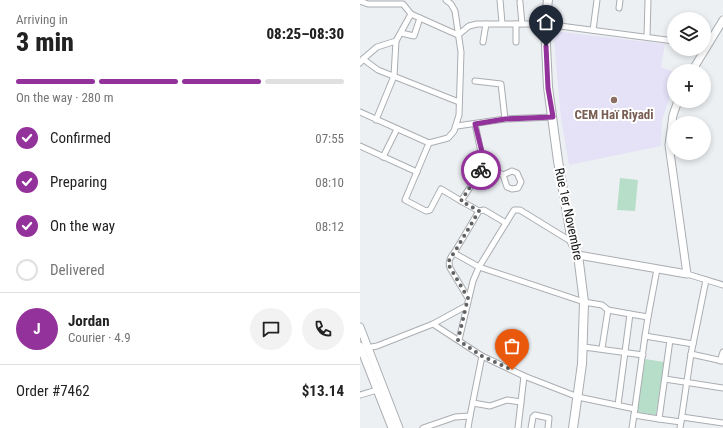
<!DOCTYPE html>
<meta charset="utf-8">
<style>
:root{--surface:#fff;--page:#f2f2f2;--text:#222;--muted:#767676;--line:#e0e0e0;--accent:#92329a}
body{margin:0;font-family:"Roboto Condensed",sans-serif;background:var(--page);color:var(--text);height:100vh;display:flex;flex-direction:column;font-size:15px;white-space:nowrap}
*{box-sizing:border-box;margin:0}
p{font-size:13px;color:var(--muted)}
.icon{flex:none;width:22px;height:22px;fill:none;stroke:currentColor;stroke-width:2;stroke-linecap:round;stroke-linejoin:round}
.map{position:relative;flex:1;overflow:hidden}
.side{display:flex;flex-direction:column;background:var(--surface);width:360px}
.side>*{flex:none}
.buttons{position:absolute;left:307px;top:12px;display:grid;gap:8px}
.buttons a{display:grid;place-items:center;width:44px;height:44px;border-radius:50%;background:var(--surface);box-shadow:0 2px 6px #0003;font-size:20px}
.pin{position:absolute;display:grid;place-items:center;width:34px;height:34px;color:#fff;margin:-41px -17px;border-radius:50% 50% 50% 0;rotate:-45deg;box-shadow:0 0 4px #0007}
.pin .icon{rotate:45deg}
.courier{position:absolute;display:grid;place-items:center;width:40px;height:40px;margin:-20px;border:3px solid #92329a;border-radius:50%;background:#fff;color:#222;box-shadow:0 1px 5px #0007}
.head em{font-style:normal;font-weight:800}
.head div{display:flex;flex-direction:column-reverse}
.head{display:flex;align-items:center;justify-content:space-between;height:68px;padding:0 16px}
h1{font-size:26px;font-weight:800;line-height:30px}
.bar{display:grid;grid-template-columns:repeat(4,1fr);gap:6px 4px;align-content:center;height:48px;padding:0 16px}
.bar i{height:5px;border-radius:3px;background:var(--line)}
.bar .on{background:var(--accent)}
.bar p{grid-column:span 4}
.line{display:flex;align-items:center;gap:10px;padding:0 16px;border-top:1px solid var(--line)}
.line div{flex:1}
.round{display:grid;place-items:center;flex:none;width:42px;height:42px;border-radius:21px;background:var(--page)}
ol{padding:0 16px;list-style:none}
li{display:flex;align-items:center;gap:12px;height:44px}
li p{margin-inline-start:auto}
li .icon{padding:4px;border-radius:50%;background:var(--accent);color:#fff;stroke-width:4}
li:last-child{color:var(--muted)}
li i{width:22px;height:22px;border:2px solid var(--line);border-radius:50%}
main{display:flex;flex:1;min-height:0}
.map>svg:first-child{display:block}
.education{fill:#e5e2f8}
.green{fill:#b6dec8}
.lines{fill:none;stroke-linecap:round;stroke-linejoin:round}
.street-casing{stroke:#aaadb1;stroke-width:7}
.secondary-casing{stroke:#aaadb1;stroke-width:9}
.primary-casing{stroke:#aaadb1;stroke-width:10}
.street{stroke:#fff;stroke-width:5}
.secondary{stroke:#fff;stroke-width:7}
.primary{stroke:#fff;stroke-width:8}
.done{stroke:#616264;stroke-width:4;stroke-dasharray:0 7.2}
.route{stroke:#92329a;stroke-width:5}
.education-dot{fill:#8d6e63;stroke:#fff;stroke-width:1.5}
.labels{text-anchor:middle;dominant-baseline:central;stroke-width:4;stroke-linejoin:round;paint-order:stroke}
.education-label{font-size:13px;font-weight:bold;fill:#785e54;stroke:#fff}
.street-label{font-size:13px;fill:#151617;stroke:#fff}
</style>
<main>
<section class="side">
<div class="head"><div><h1>3 min</h1><p>Arriving in</p></div><em>08:25–08:30</em></div>
<div class="bar"><i class="on"></i><i class="on"></i><i class="on"></i><i></i><p>On the way · 280 m</p></div>
<ol>
<li><svg class="icon" aria-label="check" viewBox="0 0 24 24"><path d="M5 12l5 5 9-10"/></svg>Confirmed<p>07:55</p></li>
<li><svg class="icon" aria-label="check" viewBox="0 0 24 24"><path d="M5 12l5 5 9-10"/></svg>Preparing<p>08:10</p></li>
<li><svg class="icon" aria-label="check" viewBox="0 0 24 24"><path d="M5 12l5 5 9-10"/></svg>On the way<p>08:12</p></li>
<li><i></i>Delivered</li>
</ol>
<div class="line" style="height:72px"><b class="round" style="background:var(--accent);color:#fff">J</b><div><b>Jordan</b><p>Courier · 4.9</p></div><a class="round"><svg class="icon" aria-label="chat" viewBox="0 0 24 24"><path d="M4 5h16v11H9l-5 4z"/></svg></a><a class="round"><svg class="icon" aria-label="phone" viewBox="0 0 24 24"><path d="M5 4h4l2 5-3 2q2 4 5 5l2-3 5 2v4C11 20 4 13 5 4z"/></svg></a></div>
<div class="line" style="height:52px"><div>Order #7462</div><b>$13.14</b></div>
</section>
<div class="map">
<svg width="363" height="428" viewBox="0 0 363 428">
<rect width="100%" height="100%" fill="#edf0f3"/>
<polygon class="education" points="193,31 305,44 301,67 314,72 314,85 302,120 301,146 209,165 201,119"/>
<g class="green">
<polygon points="260,178 278,180 275,211 257,210"/>
<polygon points="285,359 304,362 296,415 277,412"/>
</g>
<g class="lines">
<defs>
<g id="street">
<polyline points="140,0 142,23"/>
<polyline points="0,1 8,4 43,4 51,14 36,41 34,76 16,120"/>
<polyline points="160,2 162,24"/>
<polyline points="259,8 260,0"/>
<polyline points="51,14 98,35 109,26 117,24 185,24 314,41"/>
<polyline points="156,24 156,42"/>
<polyline points="233,30 237,0"/>
<polyline points="41,33 54,36 60,18"/>
<polyline points="287,37 288,0"/>
<polyline points="123,42 126,24"/>
<polyline points="3,59 17,47 36,41"/>
<polyline points="0,63 3,59 18,70 99,102"/>
<polyline points="115,81 141,84 145,119"/>
<polyline points="0,112 69,143 88,138 94,131 99,115 101,52 95,11 91,4 86,0"/>
<polyline points="97,126 145,119 193,117"/>
<polyline points="69,143 45,200 66,211 70,210 81,189 101,201 124,166 115,124"/>
<polyline points="0,146 57,172"/>
<polyline points="23,157 37,129"/>
<polyline points="124,164 143,175 147,187 152,189 158,188 161,182 157,173 152,171 143,175"/>
<polyline points="101,201 119,211"/>
<polyline points="146,223 124,210 119,211 94,253 119,267 224,302 242,305 248,310"/>
<path d="M94 253C89 258 88 262 90 268L108 298"/>
<polyline points="327,274 363,285"/>
<polyline points="270,314 288,317 285,336"/>
<polyline points="288,317 297,269"/>
<polyline points="73,324 106,306"/>
<polyline points="99,340 113,281 119,267 154,210 160,210 212,242"/>
<polyline points="310,340 299,419 274,415 285,336 333,344"/>
<polyline points="224,347 283,355"/>
<polyline points="6,348 17,346 73,324 122,356 164,376 218,397 275,409"/>
<polyline points="242,348 248,310 270,314 258,405"/>
<polyline points="331,354 363,361"/>
<polyline points="360,361 363,352"/>
<polyline points="305,379 363,388"/>
<polyline points="0,395 17,390"/>
<polyline points="113,403 130,406 147,400 161,402"/>
<polyline points="322,417 363,423"/>
<polyline points="299,419 321,422"/>
<polyline points="63,428 95,417 110,416 122,356"/>
<polyline points="108,428 110,416"/>
<polyline points="158,428 164,376"/>
<polyline points="171,428 173,417 175,415 189,418 188,428"/>
<polyline points="272,428 274,415"/>
<polyline points="320,428 331,354 346,280"/>
</g>
<g id="secondary">
<polyline points="332,71 363,20"/>
<polyline points="218,255 327,274 309,145 313,115 318,101"/>
<polyline points="0,327 39,428"/>
<polyline points="0,346 32,428"/>
</g>
<polyline id="primary" points="188,0 185,24 188,87 198,161 212,242 218,255 224,302 222,364 213,428"/>
</defs>
<use href="#street" class="street-casing"/>
<use href="#secondary" class="secondary-casing"/>
<use href="#primary" class="primary-casing"/>
<use href="#street" class="street"/>
<use href="#secondary" class="secondary"/>
<use href="#primary" class="primary"/>
</g>
<g class="lines">
<polyline class="done" points="121,170 101,201 119,211 94,253 90,258 88,264 108,298 98,340 122,356 152,370"/>
<polyline class="route" points="121,170 124,166 124,160 115,124 145,119 193,117 188,88 186,46"/>
</g>
<circle class="education-dot" cx="254" cy="100" r="4"/>
<g class="labels">
<g class="education-label">
<text x="254" y="114">CEM Haï Riyadi</text>
</g>
<g class="street-label">
<text transform="translate(209 214) rotate(78)">Rue 1er Novembre</text>
</g>
</g>
</svg>
<div class="buttons">
<a><svg class="icon" aria-label="layers" viewBox="0 0 24 24"><path d="M12 4l9 5-9 5-9-5zM3 14l9 5 9-5"/></svg></a>
<a>+</a>
<a>−</a>
</div>
<div class="pin" style="left:152px;top:370px;background:#ea580c"><svg class="icon" aria-label="bag" viewBox="0 0 24 24"><path d="M5 8h14l-1 12H6zM9 8a3 3 0 0 1 6 0"/></svg></div>
<div class="pin" style="left:186px;top:46px;background:#1f2937"><svg class="icon" aria-label="home" viewBox="0 0 24 24"><path d="M3 11l9-7 9 7M6 9v11h12V9"/></svg></div>
<div class="courier" style="left:121px;top:170px"><svg class="icon" aria-label="bike" viewBox="0 0 24 24"><circle cx="6" cy="16" r="4"/><circle cx="18" cy="16" r="4"/><path d="M6 16l4-8h5l3 8M10 8l3 8H6M13 5h3"/></svg></div>
</div>
</main>
